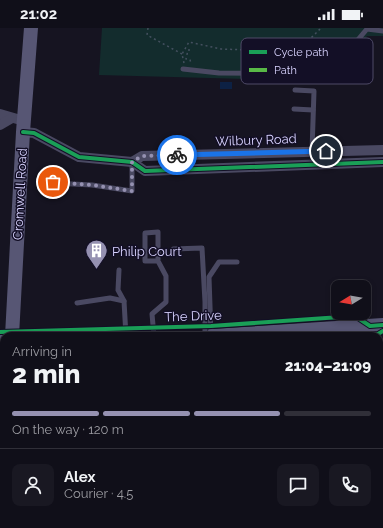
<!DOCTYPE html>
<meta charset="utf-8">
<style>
:root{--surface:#100f19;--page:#191822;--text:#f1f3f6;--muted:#9c9ca2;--line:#302f38;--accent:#9591b1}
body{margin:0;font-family:Raleway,sans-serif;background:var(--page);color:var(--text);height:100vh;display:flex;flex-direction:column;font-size:15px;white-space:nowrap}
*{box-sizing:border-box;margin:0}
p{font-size:13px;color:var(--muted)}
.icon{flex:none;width:22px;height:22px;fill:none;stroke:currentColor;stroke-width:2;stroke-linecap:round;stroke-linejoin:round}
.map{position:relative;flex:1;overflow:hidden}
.side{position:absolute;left:0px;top:304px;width:383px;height:196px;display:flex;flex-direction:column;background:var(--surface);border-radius:12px 12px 0 0;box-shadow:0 2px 6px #0003,0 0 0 1px var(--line)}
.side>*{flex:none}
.needle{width:26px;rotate:259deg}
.buttons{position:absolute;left:331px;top:252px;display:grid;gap:8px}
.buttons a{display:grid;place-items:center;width:40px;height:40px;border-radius:8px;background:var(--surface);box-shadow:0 2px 6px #0003,0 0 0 1px var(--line);font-size:20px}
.pin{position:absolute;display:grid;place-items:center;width:34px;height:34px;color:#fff;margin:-17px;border:2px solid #fff;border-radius:50%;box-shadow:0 1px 4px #0007}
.courier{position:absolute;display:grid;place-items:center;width:40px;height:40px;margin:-20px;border:3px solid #1a73e8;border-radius:50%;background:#fff;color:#222;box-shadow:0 1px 5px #0007}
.headline em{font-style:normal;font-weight:800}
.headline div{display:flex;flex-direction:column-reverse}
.headline{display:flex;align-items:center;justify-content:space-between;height:68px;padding:0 12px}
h1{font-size:26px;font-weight:800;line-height:30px}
.bar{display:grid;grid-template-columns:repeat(4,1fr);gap:6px 4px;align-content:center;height:48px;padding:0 12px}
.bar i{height:5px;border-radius:3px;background:var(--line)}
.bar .selected{background:var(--accent)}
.bar p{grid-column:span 4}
.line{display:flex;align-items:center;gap:10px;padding:0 12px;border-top:1px solid var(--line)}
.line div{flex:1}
.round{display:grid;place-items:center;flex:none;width:42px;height:42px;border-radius:8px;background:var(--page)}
.status{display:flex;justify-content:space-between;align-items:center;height:28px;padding:0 20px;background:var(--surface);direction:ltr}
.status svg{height:11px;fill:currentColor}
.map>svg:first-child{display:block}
.green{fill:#132c2d}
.water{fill:#0d2144}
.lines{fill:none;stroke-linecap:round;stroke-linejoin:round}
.path{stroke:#44505f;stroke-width:1.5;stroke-dasharray:2 3;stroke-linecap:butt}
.lane{stroke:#4a4962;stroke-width:5}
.street{stroke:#4a4962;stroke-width:10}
.secondary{stroke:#575674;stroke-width:14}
.quiet{stroke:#58b947;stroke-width:3;stroke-dasharray:6 3;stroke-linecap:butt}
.cycleway-casing{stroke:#130f26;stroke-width:6}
.cycleway{stroke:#1a9f57;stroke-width:4}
.done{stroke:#9591b1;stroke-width:4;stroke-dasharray:0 7.2}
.route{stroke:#1a73e8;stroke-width:5}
.labels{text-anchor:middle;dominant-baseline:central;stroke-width:3;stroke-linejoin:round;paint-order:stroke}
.street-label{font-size:13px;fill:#d9d4ff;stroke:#130f26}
.poi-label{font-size:13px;fill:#d9d4ff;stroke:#130f26;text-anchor:start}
.key{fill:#130f26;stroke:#4e4a67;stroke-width:1}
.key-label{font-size:11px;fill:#d9d4ff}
</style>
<div class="status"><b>21:02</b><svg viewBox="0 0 49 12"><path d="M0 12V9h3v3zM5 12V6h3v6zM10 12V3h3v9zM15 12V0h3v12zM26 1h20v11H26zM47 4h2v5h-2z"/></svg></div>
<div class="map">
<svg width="383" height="500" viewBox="0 0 383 500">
<rect width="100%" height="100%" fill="#161421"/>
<polygon class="green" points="102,0 383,0 383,8 367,8 361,16 359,54 99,47"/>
<rect class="water" x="220" y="54" width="12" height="7"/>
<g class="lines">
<g class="path">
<polyline points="148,0 147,7 182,26"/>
<polyline points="190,22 188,22 186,31 190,32 191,35"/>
<polyline points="184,35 182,26 189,14 221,21 279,23 291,22 312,9 321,0"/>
<polyline points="277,39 278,23"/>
</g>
<g class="lane">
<polyline points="183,41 219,45 337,46 351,20 367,1 383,3"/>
<polyline points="295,62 314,63 312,123"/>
<polyline points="294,81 313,82"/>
<polyline points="53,155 92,157 132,163 132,134"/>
<polyline points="173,221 202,220 205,274 205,308"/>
<polyline points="119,242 118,262 124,273"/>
<polyline points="77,275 110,270 124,273 126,308"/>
<polyline points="211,307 209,249 219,234 237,234"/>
<polyline points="154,308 152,286 166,274 166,248 158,233 158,204 145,205 145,233 158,233"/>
</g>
<g class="street">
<polyline points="0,86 24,93"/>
<polyline points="0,97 12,90"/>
<polyline points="23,104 34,105 79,129 132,134 145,143 383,134"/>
<polyline points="132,134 142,128 383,122"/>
<polyline points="379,466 383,466"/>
<polyline points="339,500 340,496"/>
</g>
<g class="secondary">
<polyline points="12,308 23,104 31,0"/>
<polyline points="212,308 383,297"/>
<polyline points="0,314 4,314"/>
<polyline points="7,500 7,496"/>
</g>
<g class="quiet">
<polyline points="161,496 162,500"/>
<polyline points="219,500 219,496"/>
</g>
<defs>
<g id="cycleway">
<polyline points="23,104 34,105 79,129 132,134 145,143 383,134"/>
<polyline points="0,304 211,298 355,288 370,298 383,297"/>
<polyline points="329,308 378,306 383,303"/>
</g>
</defs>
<use href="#cycleway" class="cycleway-casing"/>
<use href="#cycleway" class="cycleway"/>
</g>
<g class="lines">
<polyline class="done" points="53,154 92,157 132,163 132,134 142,128 177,127"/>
<polyline class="route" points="177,127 326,123"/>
</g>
<defs>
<symbol id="building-pin" viewBox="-11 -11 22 30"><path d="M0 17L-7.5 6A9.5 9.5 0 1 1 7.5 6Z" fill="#9591b1" stroke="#130f26"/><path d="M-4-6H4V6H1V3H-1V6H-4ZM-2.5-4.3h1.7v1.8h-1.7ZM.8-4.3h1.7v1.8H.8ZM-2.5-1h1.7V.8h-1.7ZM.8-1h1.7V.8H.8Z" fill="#fff"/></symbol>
</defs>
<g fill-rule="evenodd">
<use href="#building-pin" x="84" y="210" width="25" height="34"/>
</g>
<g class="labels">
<g class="street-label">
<text transform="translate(256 112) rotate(-2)">Wilbury Road</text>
<text transform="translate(20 166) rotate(-87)">Cromwell Road</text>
<text transform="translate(193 288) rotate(-2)">The Drive</text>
</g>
<g class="poi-label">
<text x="112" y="223">Philip Court</text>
</g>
</g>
<rect x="241" y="10" width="132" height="46" rx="6" class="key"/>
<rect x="249" y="22" width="18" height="4" fill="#1a9f57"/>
<rect x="249" y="40" width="18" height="4" fill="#58b947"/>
<g class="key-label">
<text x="274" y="28">Cycle path</text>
<text x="274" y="46">Path</text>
</g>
</svg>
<div class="buttons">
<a><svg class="needle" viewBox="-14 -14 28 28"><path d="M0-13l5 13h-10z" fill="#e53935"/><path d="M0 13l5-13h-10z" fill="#9c9ca2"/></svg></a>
</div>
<div class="pin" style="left:53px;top:154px;background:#ea580c"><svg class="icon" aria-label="bag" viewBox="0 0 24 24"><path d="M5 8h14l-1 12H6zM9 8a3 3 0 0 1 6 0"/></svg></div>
<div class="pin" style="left:326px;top:123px;background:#1f2937"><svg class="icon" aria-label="home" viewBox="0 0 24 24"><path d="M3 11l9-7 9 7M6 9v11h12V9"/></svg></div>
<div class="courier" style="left:177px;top:127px"><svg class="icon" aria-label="bike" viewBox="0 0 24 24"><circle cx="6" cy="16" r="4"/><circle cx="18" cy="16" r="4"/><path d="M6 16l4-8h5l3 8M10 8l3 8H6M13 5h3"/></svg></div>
<section class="side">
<div class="headline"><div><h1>2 min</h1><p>Arriving in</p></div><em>21:04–21:09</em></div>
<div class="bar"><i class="selected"></i><i class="selected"></i><i class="selected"></i><i></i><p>On the way · 120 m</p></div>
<div class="line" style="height:72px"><a class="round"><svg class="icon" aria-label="person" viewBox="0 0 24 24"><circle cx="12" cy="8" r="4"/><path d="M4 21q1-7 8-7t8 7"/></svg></a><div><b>Alex</b><p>Courier · 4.5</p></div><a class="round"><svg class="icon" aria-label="chat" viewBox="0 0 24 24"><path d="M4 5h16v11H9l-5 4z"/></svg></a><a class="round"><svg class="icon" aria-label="phone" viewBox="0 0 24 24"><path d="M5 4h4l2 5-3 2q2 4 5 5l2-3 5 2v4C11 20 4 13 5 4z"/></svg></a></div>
</section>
</div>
